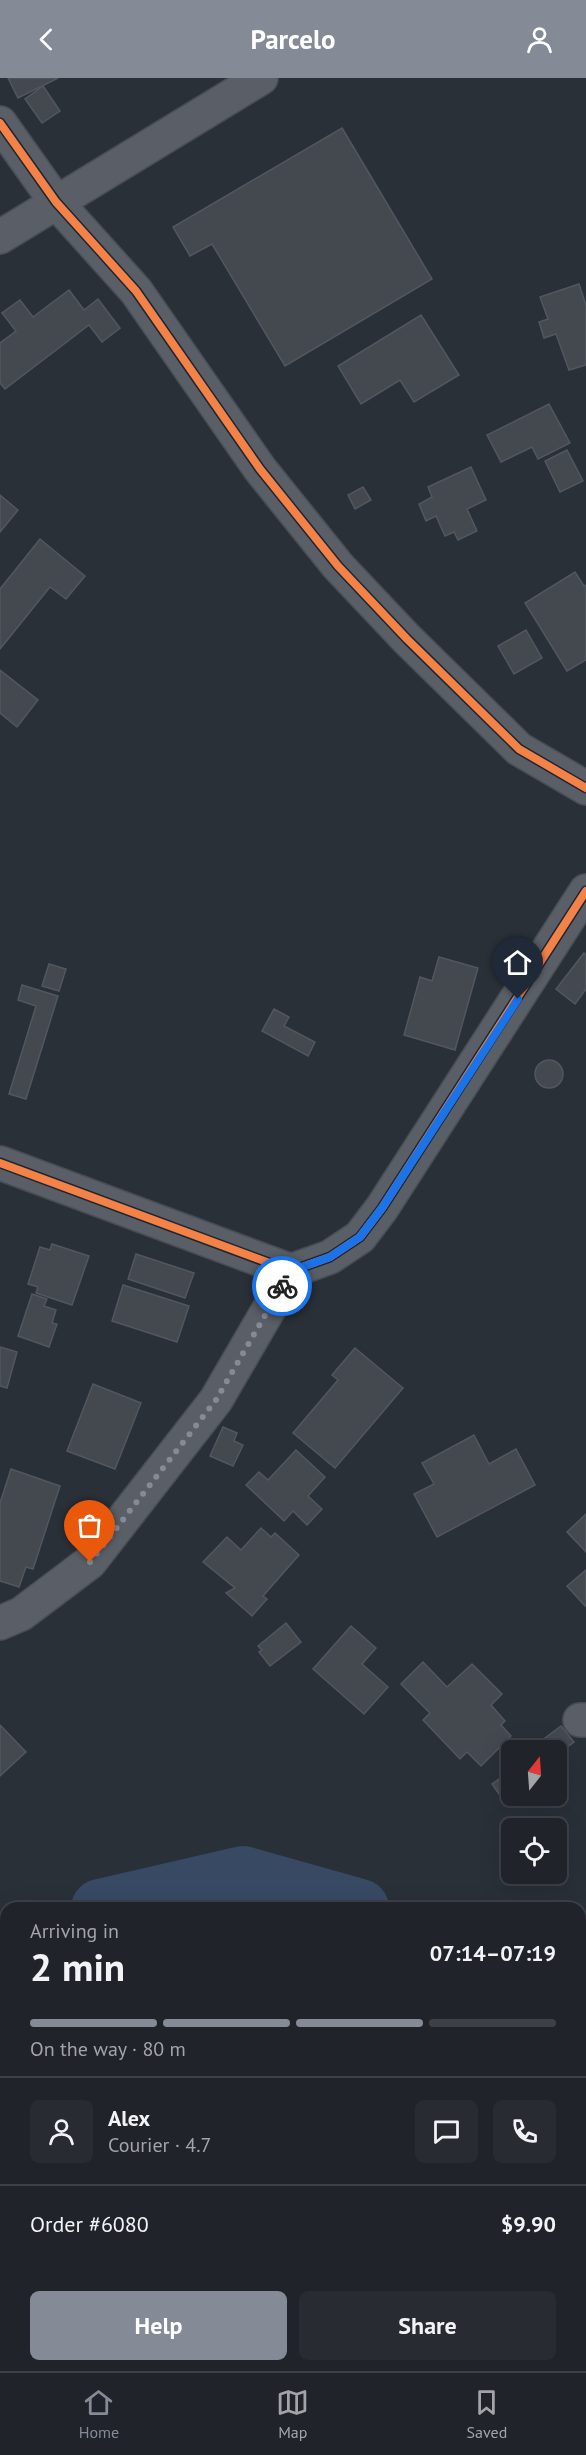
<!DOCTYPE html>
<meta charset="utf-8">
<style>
:root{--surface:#20242a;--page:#282c32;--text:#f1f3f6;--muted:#a2a4a8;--line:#3d4147;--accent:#848b96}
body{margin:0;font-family:"PT Sans",sans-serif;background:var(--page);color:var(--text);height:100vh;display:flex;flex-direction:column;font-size:22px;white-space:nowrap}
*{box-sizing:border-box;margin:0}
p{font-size:20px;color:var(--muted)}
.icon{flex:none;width:33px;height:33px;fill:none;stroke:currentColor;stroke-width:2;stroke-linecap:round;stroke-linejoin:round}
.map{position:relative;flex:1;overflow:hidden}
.drawer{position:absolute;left:0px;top:1824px;width:586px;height:470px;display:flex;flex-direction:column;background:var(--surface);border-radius:18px 18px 0 0;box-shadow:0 6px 24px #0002,0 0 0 2px var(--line)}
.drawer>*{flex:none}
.needle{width:39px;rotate:17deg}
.controls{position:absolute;left:501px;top:1662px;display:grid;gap:12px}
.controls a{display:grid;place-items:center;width:66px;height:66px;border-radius:9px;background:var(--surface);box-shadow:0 6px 24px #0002,0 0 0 2px var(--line);font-size:30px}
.pin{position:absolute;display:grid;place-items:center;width:51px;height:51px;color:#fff;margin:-62px -26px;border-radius:50% 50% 50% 0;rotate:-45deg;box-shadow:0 0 6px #0007}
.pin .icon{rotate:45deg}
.courier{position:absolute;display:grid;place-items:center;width:60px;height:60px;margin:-30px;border:4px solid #1a73e8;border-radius:50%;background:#fff;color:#222;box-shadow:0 2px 8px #0007}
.overview em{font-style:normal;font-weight:700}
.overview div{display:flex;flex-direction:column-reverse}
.overview{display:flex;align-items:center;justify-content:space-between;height:102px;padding:0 30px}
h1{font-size:39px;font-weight:700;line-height:45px}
.bar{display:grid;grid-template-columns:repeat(4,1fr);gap:9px 6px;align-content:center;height:72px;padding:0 30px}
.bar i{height:8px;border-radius:4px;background:var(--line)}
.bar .on{background:var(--accent)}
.bar p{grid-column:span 4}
.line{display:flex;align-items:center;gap:15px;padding:0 30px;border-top:2px solid var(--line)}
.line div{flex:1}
.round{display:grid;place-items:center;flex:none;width:63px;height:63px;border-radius:9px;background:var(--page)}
.action{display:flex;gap:12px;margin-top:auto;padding:12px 30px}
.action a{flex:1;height:69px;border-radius:9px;background:var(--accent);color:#fff;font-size:24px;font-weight:700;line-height:69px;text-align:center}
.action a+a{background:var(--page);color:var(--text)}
header{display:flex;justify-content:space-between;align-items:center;height:78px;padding:0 30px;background:var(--accent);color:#fff;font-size:27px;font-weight:700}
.tab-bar{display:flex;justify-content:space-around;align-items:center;height:84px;border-top:2px solid var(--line);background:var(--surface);font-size:16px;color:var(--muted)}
.tab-bar a{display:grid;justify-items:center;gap:3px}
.tab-bar .on{color:var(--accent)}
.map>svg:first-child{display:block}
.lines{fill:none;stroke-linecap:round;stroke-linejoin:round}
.river{stroke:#384963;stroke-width:58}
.building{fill:#444950;stroke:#52575f;stroke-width:1.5}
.minor-casing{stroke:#484c53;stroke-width:36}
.minor{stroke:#5a5e66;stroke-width:33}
.cycleway-casing{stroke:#1d2633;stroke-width:11}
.cycleway{stroke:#f48246;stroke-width:8}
.done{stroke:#848b96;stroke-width:6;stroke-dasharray:0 10.8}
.route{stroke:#1a73e8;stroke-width:8}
</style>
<header><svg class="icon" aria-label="back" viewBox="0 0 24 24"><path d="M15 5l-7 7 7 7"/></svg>Parcelo<svg class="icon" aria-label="person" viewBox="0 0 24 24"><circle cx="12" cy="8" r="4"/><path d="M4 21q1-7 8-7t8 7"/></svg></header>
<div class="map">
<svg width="586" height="2293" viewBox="0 0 586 2293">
<rect width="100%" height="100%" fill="#2a3038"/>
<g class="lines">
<g class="river">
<polyline points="100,1830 243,1797 360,1830"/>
<polyline points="0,1916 6,1900"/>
<polyline points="580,1927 586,1931"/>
</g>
</g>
<g class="building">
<polygon points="8,0 58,0 18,20"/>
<polygon points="43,8 60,33 42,45 25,21"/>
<polygon points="342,50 432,201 285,288 212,166 190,178 173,149"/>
<polygon points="579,206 586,227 586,287 569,292 556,256 544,260 539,244 548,241 540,219"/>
<polygon points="69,212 84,232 98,221 120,250 102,264 89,247 5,311 0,305 0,265 16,253 2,235 20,222 33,239"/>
<polygon points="421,237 459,297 414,324 400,302 361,326 338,288"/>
<polygon points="549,326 570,365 538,381 532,369 501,384 487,357"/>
<polygon points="567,372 583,403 560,414 545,383"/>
<polygon points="471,389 486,422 467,431 477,453 458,462 454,454 445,458 436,438 426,443 419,426 432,419 428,409"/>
<polygon points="363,409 371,422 355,431 348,417"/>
<polygon points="0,417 18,432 0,454"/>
<polygon points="40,461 85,498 66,521 50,509 0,571 0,511"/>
<polygon points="575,494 584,508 586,507 586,582 567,593 525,525"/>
<polygon points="526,552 542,580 514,596 498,568"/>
<polygon points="0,592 38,622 17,649 0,635"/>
<polygon points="584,875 586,877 586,911 575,926 556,911"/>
<polygon points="439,879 478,890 455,972 404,957 420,899 432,903"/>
<polygon points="49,886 66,891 59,913 42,908"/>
<polygon points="22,907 58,918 26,1021 9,1016 36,928 18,922"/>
<polygon points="274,931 289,939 284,948 315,964 308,978 262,953"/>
<circle cx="549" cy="996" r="14"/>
<polygon points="52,1166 89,1178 72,1227 36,1215 38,1209 28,1206 40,1169 50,1172"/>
<polygon points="136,1176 194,1195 185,1220 128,1201"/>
<polygon points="123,1207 189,1228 177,1264 112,1243"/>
<polygon points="32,1216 47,1221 44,1228 56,1232 52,1245 57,1246 49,1269 18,1258"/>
<polygon points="0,1269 17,1274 7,1310 0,1308"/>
<polygon points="355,1270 403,1310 335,1390 293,1355 338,1302 332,1297"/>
<polygon points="93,1306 141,1325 115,1391 67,1373"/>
<polygon points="223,1349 237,1355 234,1363 243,1367 233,1388 210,1378"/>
<polygon points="474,1357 489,1386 516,1371 535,1407 437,1459 414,1416 434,1406 422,1385"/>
<polygon points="296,1372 325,1399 308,1418 322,1431 307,1447 293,1433 284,1443 246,1407 259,1394 268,1402"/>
<polygon points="11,1391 60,1408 33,1491 26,1489 19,1509 0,1503 0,1425"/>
<polygon points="586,1436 586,1474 567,1454"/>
<polygon points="261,1450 271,1459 275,1455 299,1477 263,1518 267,1521 252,1538 226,1515 235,1510 203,1484 227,1459 241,1472"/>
<polygon points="586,1492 586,1527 585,1528 567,1508"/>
<polygon points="286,1545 301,1564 270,1588 259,1574 262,1572 258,1568"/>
<polygon points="351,1548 376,1570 362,1586 388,1609 364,1636 313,1591"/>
<polygon points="423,1584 447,1609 472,1586 502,1616 491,1627 505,1643 501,1647 511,1658 481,1688 467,1674 460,1681 423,1642 430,1635 401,1606"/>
<polygon points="0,1647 26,1674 0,1698"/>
<polygon points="561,1648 574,1664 556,1677 556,1672 529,1672"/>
<polygon points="512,1692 512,1717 504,1723 492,1706"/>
<polygon points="310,2288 376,2288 388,2293 307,2293"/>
</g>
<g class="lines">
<defs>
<g id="minor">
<polyline points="0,45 56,124 136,213 260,391 338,488 407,561 519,671 586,710"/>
<polyline points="0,159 261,0"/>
<polyline points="0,1085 291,1193 330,1179 360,1159 382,1130 586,813"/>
<polyline points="0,1545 21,1536 90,1484 216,1322 291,1193"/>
<polyline points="580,1642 586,1642"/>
</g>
</defs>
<use href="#minor" class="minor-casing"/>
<use href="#minor" class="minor"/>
<defs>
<g id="cycleway">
<polyline points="0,45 56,124 136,213 260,391 338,488 407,561 519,671 586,710"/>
<polyline points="0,1085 291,1193 330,1179 360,1159 382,1130 586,813"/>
</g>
</defs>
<use href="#cycleway" class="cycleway-casing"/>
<use href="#cycleway" class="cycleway"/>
</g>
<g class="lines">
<polyline class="done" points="90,1484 216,1322 282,1208"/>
<polyline class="route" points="282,1208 291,1193 330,1179 360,1159 382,1130 518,921"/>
</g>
</svg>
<div class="controls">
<a><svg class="needle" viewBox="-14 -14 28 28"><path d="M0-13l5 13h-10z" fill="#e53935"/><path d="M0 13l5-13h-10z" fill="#a2a4a8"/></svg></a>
<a><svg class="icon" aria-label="locate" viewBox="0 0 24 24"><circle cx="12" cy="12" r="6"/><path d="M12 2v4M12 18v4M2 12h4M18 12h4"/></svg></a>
</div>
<div class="pin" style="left:90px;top:1484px;background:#ea580c"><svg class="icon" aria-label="bag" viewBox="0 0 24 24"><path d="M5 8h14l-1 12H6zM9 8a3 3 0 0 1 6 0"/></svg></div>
<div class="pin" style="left:518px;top:921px;background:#1f2937"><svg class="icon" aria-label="home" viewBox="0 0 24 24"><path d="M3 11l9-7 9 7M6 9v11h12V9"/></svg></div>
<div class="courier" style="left:282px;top:1208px"><svg class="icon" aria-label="bike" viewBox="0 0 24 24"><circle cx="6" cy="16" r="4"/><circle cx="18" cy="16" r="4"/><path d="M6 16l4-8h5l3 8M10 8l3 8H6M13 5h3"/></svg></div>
<section class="drawer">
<div class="overview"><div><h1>2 min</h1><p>Arriving in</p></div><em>07:14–07:19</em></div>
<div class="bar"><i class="on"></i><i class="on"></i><i class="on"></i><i></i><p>On the way · 80 m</p></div>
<div class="line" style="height:108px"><a class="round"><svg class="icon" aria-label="person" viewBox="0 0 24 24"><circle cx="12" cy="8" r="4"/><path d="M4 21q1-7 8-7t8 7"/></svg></a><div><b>Alex</b><p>Courier · 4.7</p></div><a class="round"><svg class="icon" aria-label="chat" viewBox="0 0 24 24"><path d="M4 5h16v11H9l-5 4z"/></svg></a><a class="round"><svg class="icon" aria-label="phone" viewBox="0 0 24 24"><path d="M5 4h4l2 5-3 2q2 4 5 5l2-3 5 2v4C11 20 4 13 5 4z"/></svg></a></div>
<div class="line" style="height:78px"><div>Order #6080</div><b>$9.90</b></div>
<div class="action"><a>Help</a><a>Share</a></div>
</section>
</div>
<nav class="tab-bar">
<a class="on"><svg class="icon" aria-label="home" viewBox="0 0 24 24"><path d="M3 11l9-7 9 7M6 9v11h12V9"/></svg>Home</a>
<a><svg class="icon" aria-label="map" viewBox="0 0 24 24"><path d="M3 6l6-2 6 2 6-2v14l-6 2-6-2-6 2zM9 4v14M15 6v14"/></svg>Map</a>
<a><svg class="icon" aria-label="saved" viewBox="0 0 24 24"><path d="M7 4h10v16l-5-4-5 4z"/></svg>Saved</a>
</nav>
